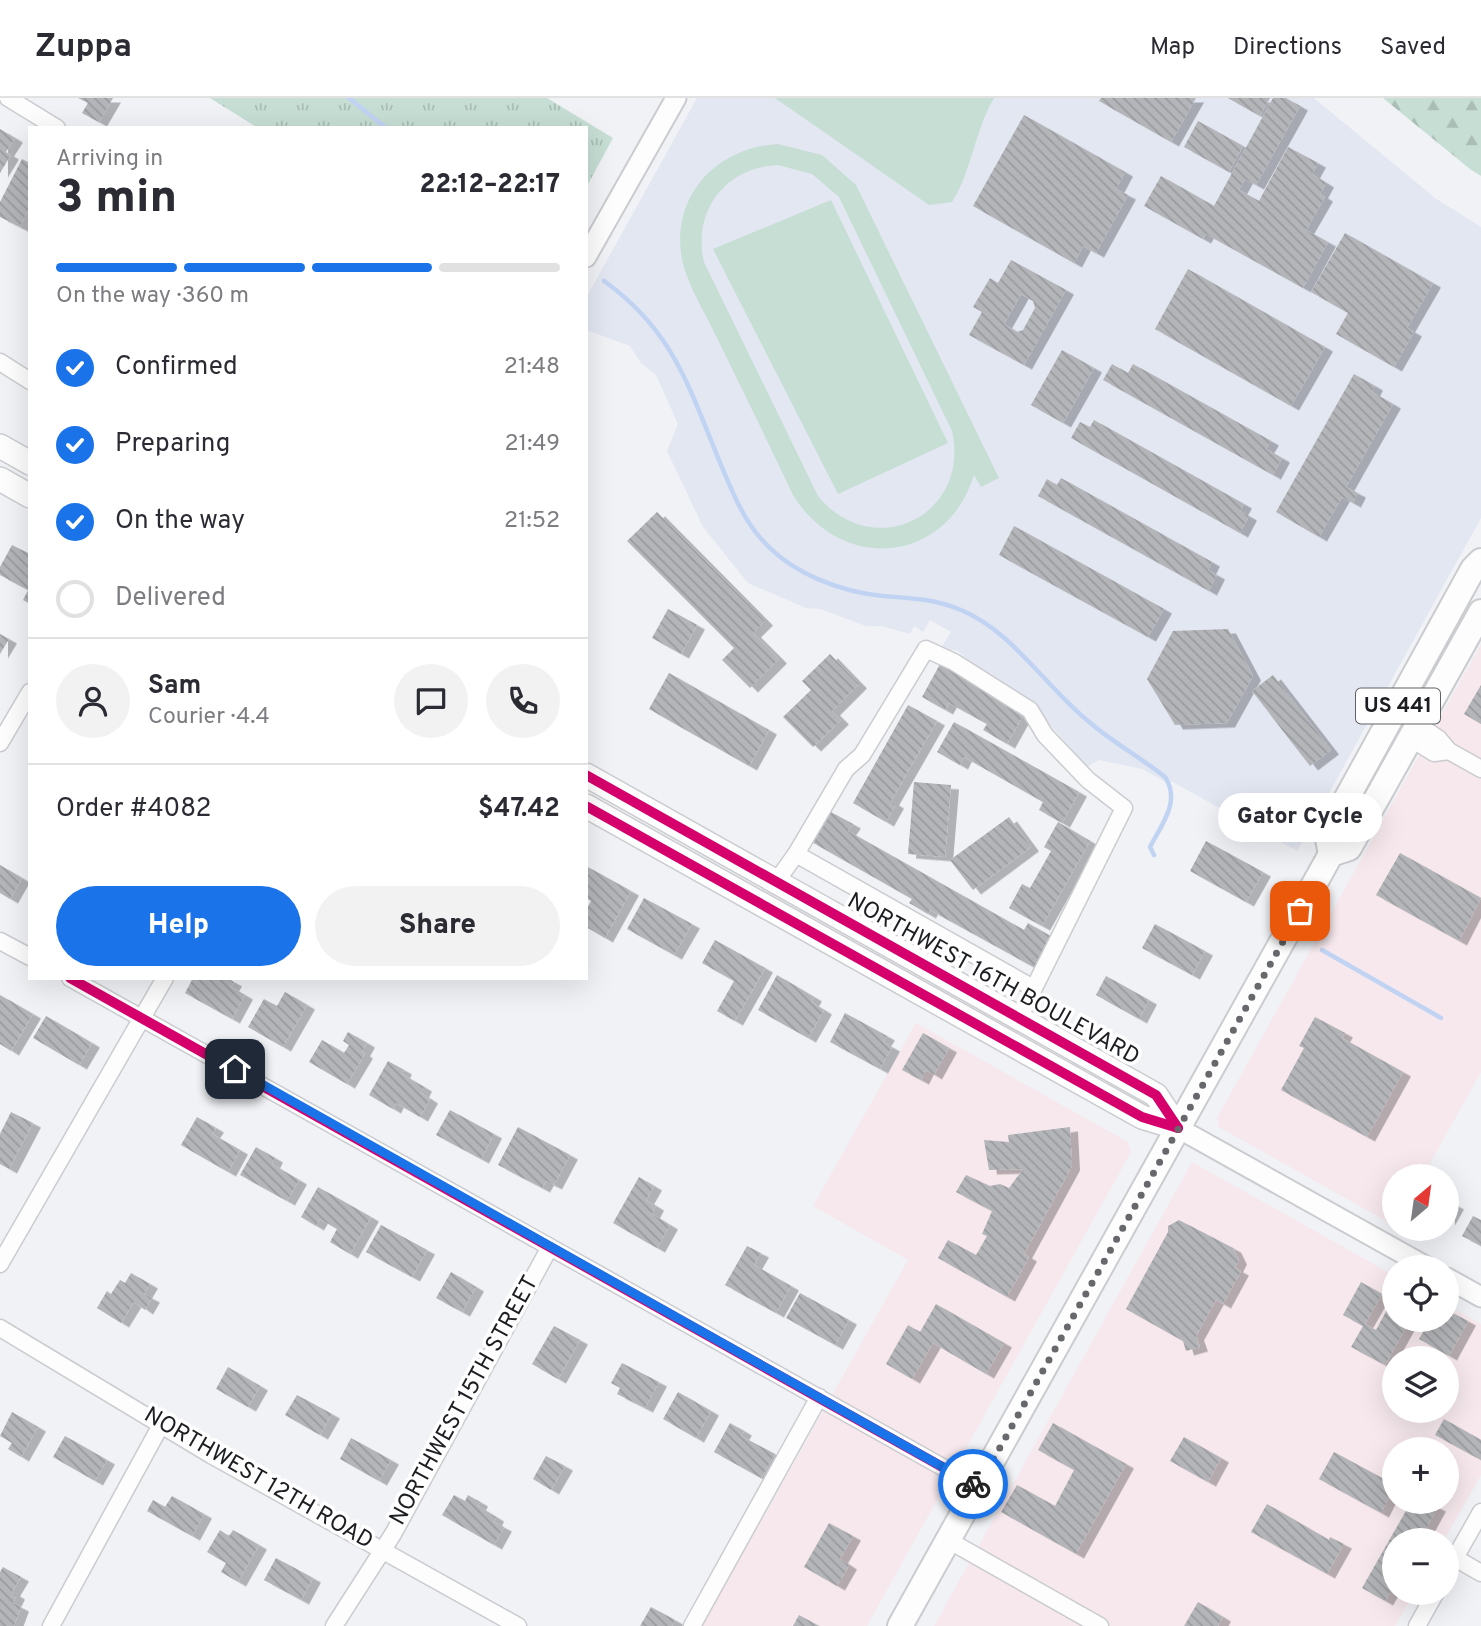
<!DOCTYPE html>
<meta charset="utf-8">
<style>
:root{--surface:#fff;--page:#f2f2f3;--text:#2b2b33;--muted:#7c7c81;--line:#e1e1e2;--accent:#1a73e8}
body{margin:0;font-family:Overpass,sans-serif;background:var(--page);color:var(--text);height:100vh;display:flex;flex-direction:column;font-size:26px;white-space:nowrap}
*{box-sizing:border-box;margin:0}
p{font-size:23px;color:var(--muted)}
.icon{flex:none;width:38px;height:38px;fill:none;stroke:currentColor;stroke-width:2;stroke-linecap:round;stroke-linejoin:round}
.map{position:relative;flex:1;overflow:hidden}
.sheet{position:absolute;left:28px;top:28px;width:560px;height:854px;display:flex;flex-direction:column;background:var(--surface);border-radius:0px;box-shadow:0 7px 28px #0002}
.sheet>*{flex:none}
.needle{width:46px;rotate:29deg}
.buttons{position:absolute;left:1382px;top:1066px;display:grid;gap:14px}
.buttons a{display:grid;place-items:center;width:77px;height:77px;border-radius:50%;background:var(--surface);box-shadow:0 7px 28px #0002;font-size:35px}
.pin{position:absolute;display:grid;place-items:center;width:60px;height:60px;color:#fff;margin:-30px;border-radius:14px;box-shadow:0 4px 10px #0006}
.courier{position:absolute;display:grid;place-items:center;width:70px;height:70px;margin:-35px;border:5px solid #1a73e8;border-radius:50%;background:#fff;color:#222;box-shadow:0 2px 9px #0007}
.bubble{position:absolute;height:49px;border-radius:24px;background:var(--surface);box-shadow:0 7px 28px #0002;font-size:23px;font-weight:800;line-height:49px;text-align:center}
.headline em{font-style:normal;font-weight:800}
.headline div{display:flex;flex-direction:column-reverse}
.headline{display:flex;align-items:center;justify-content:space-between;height:119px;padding:0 28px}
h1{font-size:46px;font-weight:800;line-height:52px}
.bar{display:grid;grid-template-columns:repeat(4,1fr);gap:10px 7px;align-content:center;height:84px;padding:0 28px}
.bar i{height:9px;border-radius:5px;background:var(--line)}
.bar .current{background:var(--accent)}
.bar p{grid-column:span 4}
.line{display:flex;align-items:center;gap:18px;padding:0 28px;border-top:2px solid var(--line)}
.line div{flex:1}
.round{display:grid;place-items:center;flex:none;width:74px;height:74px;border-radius:37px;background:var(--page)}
ol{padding:0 28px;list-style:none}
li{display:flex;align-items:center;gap:21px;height:77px}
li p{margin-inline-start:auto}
li .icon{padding:7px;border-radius:50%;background:var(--accent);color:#fff;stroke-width:4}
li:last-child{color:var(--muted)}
li i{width:38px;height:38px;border:4px solid var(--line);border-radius:50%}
.cta{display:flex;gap:14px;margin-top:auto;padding:14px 28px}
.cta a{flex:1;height:80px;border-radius:42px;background:var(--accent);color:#fff;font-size:28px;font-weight:800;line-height:80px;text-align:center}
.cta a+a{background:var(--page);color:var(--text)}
header{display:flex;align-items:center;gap:42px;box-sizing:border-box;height:98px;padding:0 35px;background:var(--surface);border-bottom:2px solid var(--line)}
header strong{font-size:33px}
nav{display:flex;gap:38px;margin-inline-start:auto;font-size:24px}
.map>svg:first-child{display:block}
.commercial{fill:#f6e8ec;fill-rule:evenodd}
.built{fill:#e3e7f2}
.forest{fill:url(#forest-firs)}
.park{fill:url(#park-tufts)}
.pitch{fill:#c6ded4;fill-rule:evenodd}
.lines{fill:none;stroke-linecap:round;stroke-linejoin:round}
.stream{stroke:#c1d3f3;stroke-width:4.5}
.building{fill:url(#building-back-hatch);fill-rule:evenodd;filter:url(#shadow)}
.minor-casing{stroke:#cbcccf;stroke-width:19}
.tertiary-casing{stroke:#cbcccf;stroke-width:23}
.secondary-casing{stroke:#cbcccf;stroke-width:26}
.primary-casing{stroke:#cbcccf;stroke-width:28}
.minor{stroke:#fdfdfe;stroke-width:16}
.tertiary{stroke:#fdfdfe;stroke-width:19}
.secondary{stroke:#fdfdfe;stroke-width:23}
.primary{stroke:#fdfdfe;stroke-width:24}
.cycleway-casing{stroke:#fefefe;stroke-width:15}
.cycleway{stroke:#d6006c;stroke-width:10}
.done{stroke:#66686b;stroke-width:7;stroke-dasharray:0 12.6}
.route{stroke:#1a73e8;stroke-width:9}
.labels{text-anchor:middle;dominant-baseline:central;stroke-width:7;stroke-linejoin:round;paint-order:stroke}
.shield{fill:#fefefe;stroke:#5f6063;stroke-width:2}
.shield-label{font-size:21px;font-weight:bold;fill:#1b1d20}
.street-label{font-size:23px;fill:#1b1d20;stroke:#fefefe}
</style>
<header>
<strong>Zuppa</strong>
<nav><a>Map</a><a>Directions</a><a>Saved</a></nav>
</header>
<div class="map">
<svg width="1481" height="1528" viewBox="0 0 1481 1528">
<defs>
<pattern id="forest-firs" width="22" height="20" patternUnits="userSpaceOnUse" patternTransform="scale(1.75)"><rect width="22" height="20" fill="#c6ded4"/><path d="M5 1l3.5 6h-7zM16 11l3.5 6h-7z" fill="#aabeb6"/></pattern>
<pattern id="park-tufts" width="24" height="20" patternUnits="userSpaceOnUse" patternTransform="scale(1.75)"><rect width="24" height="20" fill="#c6ded4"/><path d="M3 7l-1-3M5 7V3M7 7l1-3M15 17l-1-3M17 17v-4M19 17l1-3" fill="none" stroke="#aabeb6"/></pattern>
<pattern id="building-back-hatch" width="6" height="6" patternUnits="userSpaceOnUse" patternTransform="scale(1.75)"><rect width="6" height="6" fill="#b4b5b8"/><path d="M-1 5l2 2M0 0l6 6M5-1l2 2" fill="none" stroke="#9a9b9e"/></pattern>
<filter id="shadow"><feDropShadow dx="8" dy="4.5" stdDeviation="0" flood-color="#0004"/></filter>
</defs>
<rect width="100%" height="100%" fill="#f0f2f6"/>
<g class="commercial">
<polygon points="1481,546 1481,974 1423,1078 1395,1078 1395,1128 1219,1029 1217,1020"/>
<polygon points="916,925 1128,1044 1131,1054 867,1528 702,1528 908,1162 813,1108"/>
<path d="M1192 1064 1395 1178V1222H1447V1207L1481 1226V1377L1444 1442H1395V1494L1414 1495 1395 1528H934ZM1395 1260H1447V1312H1395ZM1395 1351H1447V1404H1395Z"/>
</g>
<polygon class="built" points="697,0 1314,0 1435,100 1481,129 1481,420 1297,753 1171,683 1169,686 1142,671 1099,662 1087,669 1027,600 979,572 958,553 941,550 951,534 930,522 923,534 914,528 910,536 882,528 866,528 820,511 806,510 748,485 703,429 667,353 678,326 656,277 641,265 630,248 586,232 586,200"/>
<polygon class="forest" points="1383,0 1481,0 1481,78 1470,71"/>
<polygon class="park" points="210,0 547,0 613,40 586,90 586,30 258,30"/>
<g class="pitch">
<path d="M775 0H994C974 34 972 73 952 104L929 107Z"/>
<path d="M778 46 822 57 856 87 999 380 981 389 974 377C946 467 841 475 793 397 768 344 742 291 716 238 704 212 685 184 681 155 673 94 720 49 778 46ZM778 67 812 76 839 99 952 333C971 418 873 465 818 398L704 164C692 113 726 69 778 67Z"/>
<polygon points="831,102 948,345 838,396 713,151"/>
</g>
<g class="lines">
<g class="stream">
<polyline points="349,0 386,30"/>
<path d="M604 183C674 233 689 290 721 367 732 393 744 424 765 445 794 476 841 494 883 498 911 500 935 501 961 512 1012 533 1046 589 1088 623 1112 644 1140 659 1165 679 1181 703 1162 726 1150 749L1154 757"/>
<polyline points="1322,852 1441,920"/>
</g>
</g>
<g class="building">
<polygon points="78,0 113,0 99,24 82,15 88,5"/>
<polygon points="1101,0 1196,0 1171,44 1099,3"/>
<polygon points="1228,0 1270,0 1260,18"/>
<polygon points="1273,0 1286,0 1300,8 1256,87 1245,81 1239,92 1259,103 1288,49 1318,65 1312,76 1326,85 1320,96 1325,99 1306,132 1328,144 1303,190 1206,136 1203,141 1144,108 1161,78 1214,108"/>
<polygon points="1024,17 1125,74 1116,91 1128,97 1096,155 1083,148 1074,165 973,108"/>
<polygon points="1198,23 1243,48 1229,74 1184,49"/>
<polygon points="0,31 15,40 6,54 11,57 0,75"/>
<polygon points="22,61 30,65 30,109 20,129 0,119 0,104"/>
<polygon points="1345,135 1433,185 1407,230 1414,234 1394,269 1336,236 1348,215 1311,194"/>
<path d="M1011 162 1066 192 1024 267 969 237 982 214 973 209 990 180 998 185ZM1021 196 1033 203 1035 210 1023 232 1017 234 1004 226Z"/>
<polygon points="1188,171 1325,249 1291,308 1155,231"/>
<polygon points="1062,252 1094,270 1063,325 1031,307"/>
<polygon points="1112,266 1128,275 1133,266 1271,343 1266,351 1282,360 1273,377 1103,282"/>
<polygon points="1354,276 1375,288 1372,294 1393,306 1346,389 1358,395 1353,405 1342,399 1319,439 1276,414"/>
<polygon points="1094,322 1244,406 1240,413 1249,418 1240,435 1071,340 1080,324 1090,329"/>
<polygon points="1061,380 1212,464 1208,472 1217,477 1209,493 1038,398 1047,381 1057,387"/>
<polygon points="657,414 765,523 753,535 779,561 750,590 722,562 734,550 627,443"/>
<polygon points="1014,428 1164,511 1148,539 999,457"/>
<polygon points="12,447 30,456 30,506 23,502 28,492 0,477 0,469"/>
<polygon points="668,511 697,527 681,556 652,540"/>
<polygon points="1228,531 1253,578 1227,625 1175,627 1147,581 1173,533"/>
<polygon points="0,536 9,541 0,556"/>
<polygon points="830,556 859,586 832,613 841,622 813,649 783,619 811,592 802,583"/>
<polygon points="940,566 1025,614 1007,646 983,632 987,626 949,605 945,612 922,599"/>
<polygon points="669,575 769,632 749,668 649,611"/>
<polygon points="1273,577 1331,652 1310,668 1252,593"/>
<polygon points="1481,587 1481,626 1464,616"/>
<polygon points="908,607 937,623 891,703 896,706 886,724 853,705"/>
<polygon points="954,624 1079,694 1062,725 1039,712 1043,704 964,659 960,667 937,654"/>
<polygon points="914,684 951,687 945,759 908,756"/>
<polygon points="827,712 853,726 848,733 1024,832 1028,825 1052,839 1035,870 930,812 928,816 909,805 912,801 810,743"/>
<polygon points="1009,719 1031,749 973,792 950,762"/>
<polygon points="1058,724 1090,743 1042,828 1009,810 1022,786 1030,790 1051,753 1044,749"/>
<polygon points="1206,743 1263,774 1246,804 1190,773"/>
<polygon points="1400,755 1481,800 1459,843 1376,797"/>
<polygon points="0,767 22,780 10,801 0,795"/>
<polygon points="586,768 631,793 605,840 586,829 586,812 591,803 586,800"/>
<polygon points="644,800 692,826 674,857 627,831"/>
<polygon points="1155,826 1205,853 1192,877 1142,850"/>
<polygon points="715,842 765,870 735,923 717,913 734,883 702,865"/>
<polygon points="777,877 814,899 811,904 824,912 808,940 758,912"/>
<polygon points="1106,878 1149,902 1139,921 1096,897"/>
<polygon points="193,880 227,880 234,884 231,889 245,897 232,921 185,895"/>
<polygon points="285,894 307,907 283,949 248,929 264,901 277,908"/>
<polygon points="0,897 33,916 11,953 0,946"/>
<polygon points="845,915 887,938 883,944 892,949 880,971 830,944"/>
<polygon points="46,918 92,945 79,967 33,940"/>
<polygon points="1315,919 1345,935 1342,940 1403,974 1367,1039 1281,992 1304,950 1299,948"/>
<polygon points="348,934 367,945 362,954 365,956 347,986 309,964 322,942 344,955 349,947 343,943"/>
<polygon points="923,935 949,950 934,977 926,972 921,982 902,972"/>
<polygon points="388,963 404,972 402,976 424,989 421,995 430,1001 420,1019 396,1005 393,1011 369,997"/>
<polygon points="450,1012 494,1036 481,1061 436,1037"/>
<polygon points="11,1014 33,1025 9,1071 0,1066 0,1036"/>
<polygon points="197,1019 216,1030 212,1036 240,1052 228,1074 181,1047"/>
<polygon points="518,1029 570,1057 554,1087 546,1083 542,1090 498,1067"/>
<polygon points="1070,1029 1072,1068 1024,1156 1029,1159 1007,1199 938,1160 948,1142 976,1157 987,1138 982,1136 992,1113 956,1094 966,1077 990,1088 1000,1086 1009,1090 1023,1071 989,1072 984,1042 1009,1044 1008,1037"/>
<polygon points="256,1049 275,1060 272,1066 299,1082 287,1103 240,1077"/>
<polygon points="639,1079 654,1088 646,1102 656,1108 652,1116 670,1127 657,1150 613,1125"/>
<polygon points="318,1089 371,1119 350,1156 330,1144 337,1131 320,1121 316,1128 301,1119"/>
<polygon points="1447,1102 1456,1107 1447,1123"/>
<polygon points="1473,1118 1481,1122 1481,1148 1462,1138"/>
<polygon points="1179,1122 1233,1150 1239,1162 1235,1170 1241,1173 1223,1206 1216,1202 1196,1238 1200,1249 1186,1253 1183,1243 1126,1211 1168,1134 1168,1128"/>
<polygon points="381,1127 427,1152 412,1179 366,1154"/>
<polygon points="747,1148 761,1155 754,1167 791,1188 776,1215 725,1187"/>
<polygon points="451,1174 476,1189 462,1214 436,1200"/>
<polygon points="131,1175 150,1186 144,1196 152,1200 145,1212 134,1204 121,1225 97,1210 107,1193 111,1196 120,1182 125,1185"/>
<polygon points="1361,1184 1382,1196 1365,1226 1376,1232 1395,1197 1395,1222 1410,1222 1385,1267 1351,1249 1363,1228 1343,1217"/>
<polygon points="800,1195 849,1222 835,1247 786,1220"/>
<polygon points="936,1206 1004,1245 986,1276 933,1245 912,1281 886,1266 908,1227 920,1234"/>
<polygon points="1447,1212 1468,1223 1449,1258 1419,1241 1430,1222 1447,1222"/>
<polygon points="554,1228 580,1242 558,1281 532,1266"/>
<polygon points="622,1265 659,1284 645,1310 617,1296 620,1290 611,1285"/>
<polygon points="228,1269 260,1288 248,1309 216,1291"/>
<polygon points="678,1294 711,1313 696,1340 663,1321"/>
<polygon points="297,1297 332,1316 320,1337 285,1317"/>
<polygon points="12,1314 38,1329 21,1359 8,1351 12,1345 0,1338"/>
<polygon points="1444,1321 1481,1342 1481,1362 1435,1337"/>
<polygon points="730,1325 744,1333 741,1338 775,1356 761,1380 714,1354"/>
<polygon points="1053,1325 1126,1366 1076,1456 1001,1414 1017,1387 1055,1408 1074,1372 1038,1352"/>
<polygon points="65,1338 107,1362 95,1383 53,1359"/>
<polygon points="1184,1339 1221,1360 1208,1384 1170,1363"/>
<polygon points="351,1340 391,1362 379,1383 340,1361"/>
<polygon points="1334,1354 1395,1387 1381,1415 1319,1381"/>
<polygon points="546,1358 565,1368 551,1392 533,1381"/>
<polygon points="454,1397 465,1403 468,1397 480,1404 478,1408 496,1419 494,1424 504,1429 494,1447 442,1417"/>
<polygon points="172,1398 204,1416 192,1438 147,1413 153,1402 165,1409"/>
<polygon points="1411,1404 1428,1404 1438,1409 1420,1442 1395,1442 1395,1486 1385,1503 1362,1490"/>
<polygon points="1267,1406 1329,1442 1330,1439 1344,1446 1327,1476 1251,1434"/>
<polygon points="829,1425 853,1438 840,1461 849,1467 837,1488 804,1469"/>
<polygon points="220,1432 229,1438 233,1432 259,1447 238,1484 221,1474 226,1465 207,1454"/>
<polygon points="276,1460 313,1480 301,1502 264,1482"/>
<polygon points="3,1469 21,1479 12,1494 17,1497 13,1505 21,1509 14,1528 0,1528 0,1474"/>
<polygon points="1198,1504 1223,1519 1218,1528 1184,1528"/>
<polygon points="651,1509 675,1522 672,1528 640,1528"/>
<polygon points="799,1517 819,1528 793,1528"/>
</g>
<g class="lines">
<defs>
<g id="minor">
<polyline points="8,0 57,30"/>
<polyline points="0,264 30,283"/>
<polyline points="1418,627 1439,641 1449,653 1481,671"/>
<polyline points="1410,640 1434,655 1449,653"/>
<polyline points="0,645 30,594"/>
<polyline points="796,756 1033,890"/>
<polyline points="776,784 796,756 846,671 862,657 926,551 954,564 1030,612 1045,637 1088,682 1124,710 1019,920"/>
<polyline points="0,843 30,859"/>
<polyline points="70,880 978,1389"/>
<polyline points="0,1166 165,880"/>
<polyline points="0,1230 211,1357 518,1528"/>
<polyline points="948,1442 1100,1528"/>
<polyline points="1455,1460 1481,1475"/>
<polyline points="1447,1474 1481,1414"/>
<polyline points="51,1528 161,1327"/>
<polyline points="334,1528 393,1436 550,1149"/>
<polyline points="692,1528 819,1299"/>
<polyline points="1417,1528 1436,1494"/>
</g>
<g id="tertiary">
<polyline points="586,159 676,0"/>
<polyline points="1178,1030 1427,1169"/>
<polyline points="1447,1180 1481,1199"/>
</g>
<g id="secondary">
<polyline points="0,348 30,365"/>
<polyline points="0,381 30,398"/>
<polyline points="586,677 1156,997 1178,1030"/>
<polyline points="586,708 1142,1019 1178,1030"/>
</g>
<g id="primary">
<polyline points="1331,756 1327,736 1473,471 1481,463"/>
<polyline points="900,1528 1331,756 1349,750 1481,514"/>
</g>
</defs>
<use href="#minor" class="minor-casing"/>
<use href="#tertiary" class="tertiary-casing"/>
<use href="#secondary" class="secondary-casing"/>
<use href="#primary" class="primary-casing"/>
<use href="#minor" class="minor"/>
<use href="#tertiary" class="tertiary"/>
<use href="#secondary" class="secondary"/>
<use href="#primary" class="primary"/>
<defs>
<g id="cycleway">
<polyline points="586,677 1156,997 1178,1030"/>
<polyline points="586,708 1142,1019 1178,1030"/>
<polyline points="70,880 978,1389"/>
</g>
</defs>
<use href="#cycleway" class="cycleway-casing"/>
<use href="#cycleway" class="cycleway"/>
</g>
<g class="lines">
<polyline class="done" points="973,1386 978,1389 1300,813"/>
<polyline class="route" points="235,971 973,1386"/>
</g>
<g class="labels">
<rect class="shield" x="1356" y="590.5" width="84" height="35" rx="5"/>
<g class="shield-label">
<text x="1398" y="608">US 441</text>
</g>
<g class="street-label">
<text transform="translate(993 882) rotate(29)">NORTHWEST 16TH BOULEVARD</text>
<text transform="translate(465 1303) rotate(-61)">NORTHWEST 15TH STREET</text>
<text transform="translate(258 1381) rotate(30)">NORTHWEST 12TH ROAD</text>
</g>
</g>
</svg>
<div class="buttons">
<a><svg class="needle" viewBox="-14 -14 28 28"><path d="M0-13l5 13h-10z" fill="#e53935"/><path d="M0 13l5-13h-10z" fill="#7c7c81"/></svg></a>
<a><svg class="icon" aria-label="locate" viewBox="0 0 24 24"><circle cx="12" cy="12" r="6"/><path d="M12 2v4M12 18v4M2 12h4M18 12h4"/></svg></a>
<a><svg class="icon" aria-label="layers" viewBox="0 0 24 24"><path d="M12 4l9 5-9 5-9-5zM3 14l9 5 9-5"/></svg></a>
<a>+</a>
<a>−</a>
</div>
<div class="pin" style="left:1300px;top:813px;background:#ea580c"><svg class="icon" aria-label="bag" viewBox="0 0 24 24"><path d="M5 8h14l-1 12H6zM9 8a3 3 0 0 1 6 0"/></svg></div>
<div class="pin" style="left:235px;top:971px;background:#1f2937"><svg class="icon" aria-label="home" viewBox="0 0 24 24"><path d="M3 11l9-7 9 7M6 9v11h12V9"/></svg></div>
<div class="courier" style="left:973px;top:1386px"><svg class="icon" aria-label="bike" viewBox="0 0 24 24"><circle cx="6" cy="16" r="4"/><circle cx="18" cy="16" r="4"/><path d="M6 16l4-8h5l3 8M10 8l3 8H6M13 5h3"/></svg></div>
<div class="bubble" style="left:1218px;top:695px;width:164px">Gator Cycle</div>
<section class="sheet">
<div class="headline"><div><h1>3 min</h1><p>Arriving in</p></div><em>22:12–22:17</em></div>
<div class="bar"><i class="current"></i><i class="current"></i><i class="current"></i><i></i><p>On the way · 360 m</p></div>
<ol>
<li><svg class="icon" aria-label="check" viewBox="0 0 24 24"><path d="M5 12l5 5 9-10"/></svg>Confirmed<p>21:48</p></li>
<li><svg class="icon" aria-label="check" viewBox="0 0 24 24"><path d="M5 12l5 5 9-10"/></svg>Preparing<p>21:49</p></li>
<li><svg class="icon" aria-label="check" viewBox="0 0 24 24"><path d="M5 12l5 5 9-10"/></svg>On the way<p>21:52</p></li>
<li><i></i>Delivered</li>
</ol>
<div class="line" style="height:126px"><a class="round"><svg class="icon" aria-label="person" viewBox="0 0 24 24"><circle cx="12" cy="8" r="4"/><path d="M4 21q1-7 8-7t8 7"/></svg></a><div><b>Sam</b><p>Courier · 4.4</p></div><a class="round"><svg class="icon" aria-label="chat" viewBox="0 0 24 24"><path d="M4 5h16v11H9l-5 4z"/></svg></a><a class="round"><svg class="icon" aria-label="phone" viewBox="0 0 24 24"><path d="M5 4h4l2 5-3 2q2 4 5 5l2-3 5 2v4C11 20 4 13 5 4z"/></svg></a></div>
<div class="line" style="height:91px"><div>Order #4082</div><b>$47.42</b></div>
<div class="cta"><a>Help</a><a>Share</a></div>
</section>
</div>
